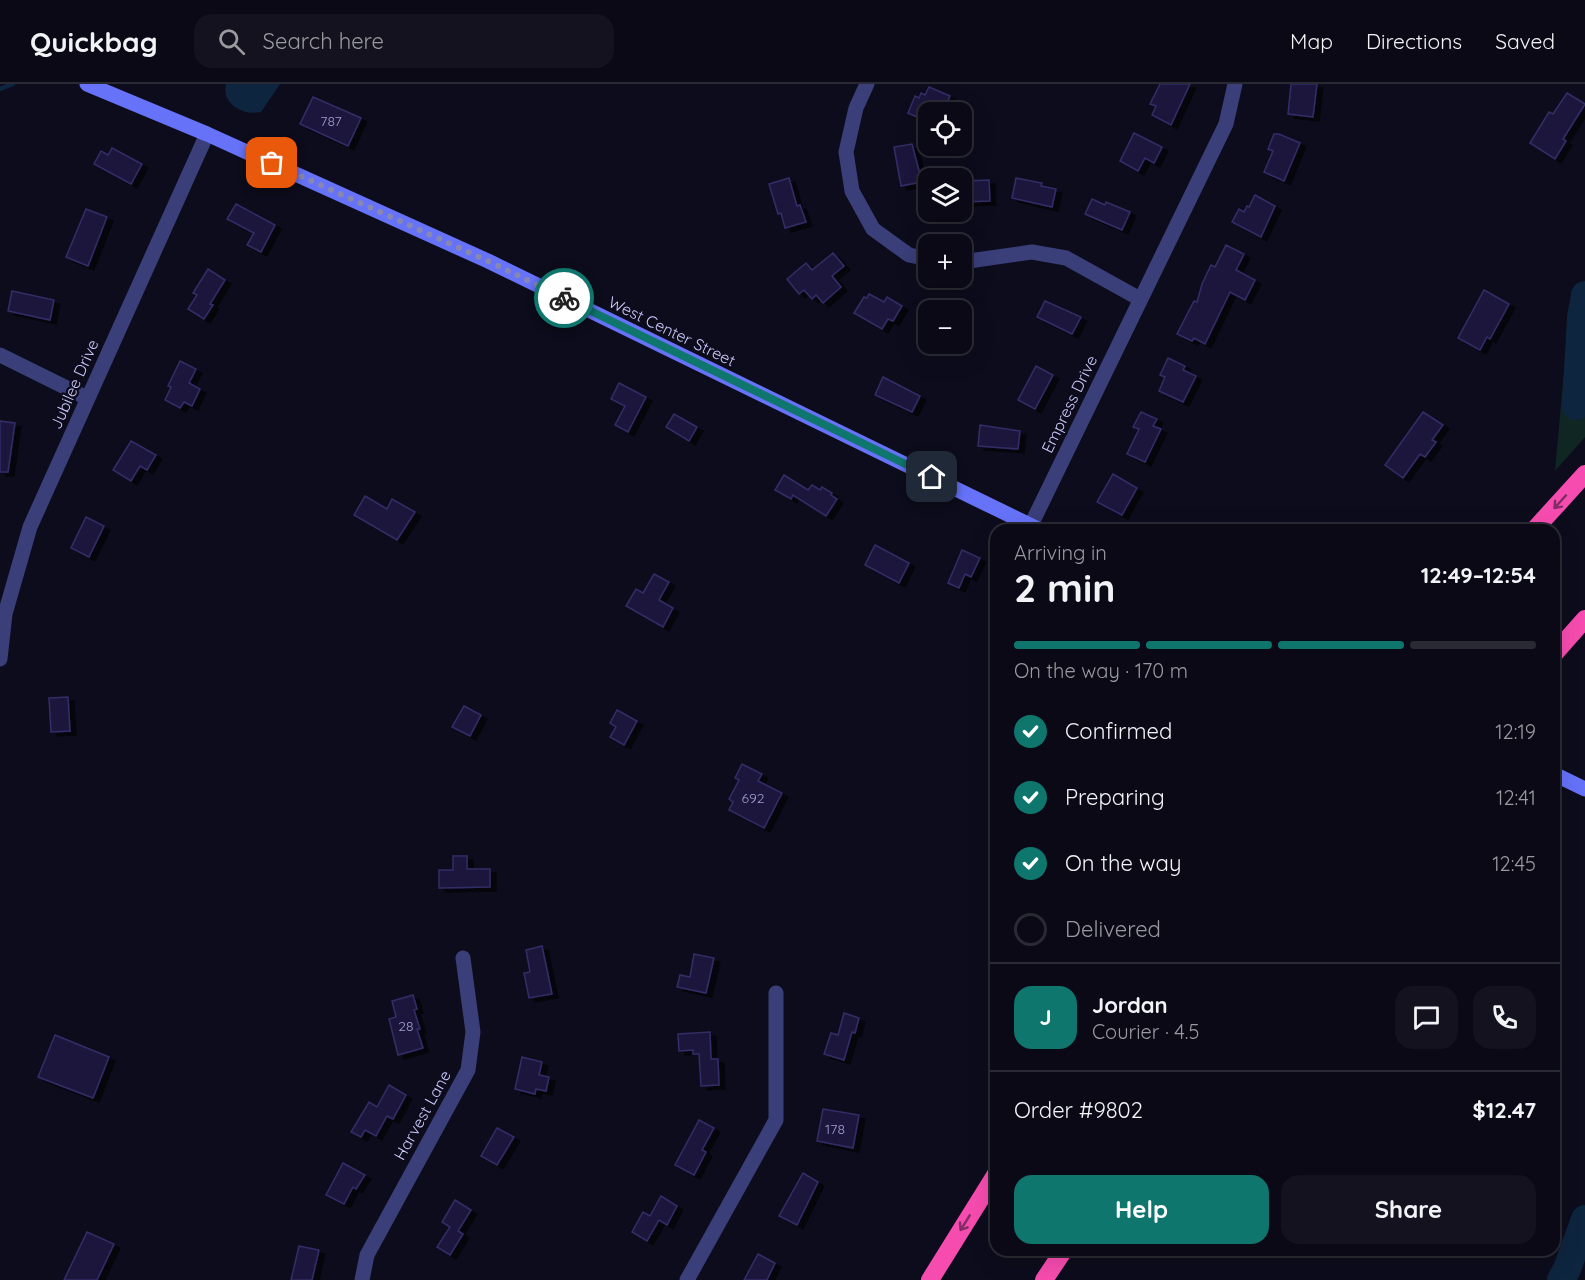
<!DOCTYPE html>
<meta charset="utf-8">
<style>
:root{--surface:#0a0915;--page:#13121e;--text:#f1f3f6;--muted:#999aa0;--line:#2a2a34;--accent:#0f766e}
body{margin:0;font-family:Quicksand,sans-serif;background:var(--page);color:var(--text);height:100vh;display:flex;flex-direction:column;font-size:22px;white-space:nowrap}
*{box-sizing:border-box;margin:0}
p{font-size:20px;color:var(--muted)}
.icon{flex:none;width:33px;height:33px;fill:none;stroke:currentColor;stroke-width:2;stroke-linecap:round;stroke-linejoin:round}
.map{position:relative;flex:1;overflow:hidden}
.details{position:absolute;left:990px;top:440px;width:570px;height:732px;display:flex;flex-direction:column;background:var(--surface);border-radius:18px;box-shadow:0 6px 24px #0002,0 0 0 2px var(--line)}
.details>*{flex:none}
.buttons{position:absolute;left:918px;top:18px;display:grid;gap:12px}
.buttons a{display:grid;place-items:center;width:54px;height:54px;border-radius:12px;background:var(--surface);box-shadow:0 6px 24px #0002,0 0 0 2px var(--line);font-size:30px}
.pin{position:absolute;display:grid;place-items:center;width:51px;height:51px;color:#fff;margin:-26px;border-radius:12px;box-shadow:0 3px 9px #0006}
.courier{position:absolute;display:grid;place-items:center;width:60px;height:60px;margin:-30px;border:4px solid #0f766e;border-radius:50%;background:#fff;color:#222;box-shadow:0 2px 8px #0007}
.summary em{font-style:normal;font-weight:700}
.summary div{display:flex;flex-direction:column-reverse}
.summary{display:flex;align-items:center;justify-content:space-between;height:102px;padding:0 24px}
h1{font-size:39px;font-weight:700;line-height:45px}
.bar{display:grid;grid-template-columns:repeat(4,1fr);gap:9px 6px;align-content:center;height:72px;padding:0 24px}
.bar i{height:8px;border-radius:4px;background:var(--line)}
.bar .selected{background:var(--accent)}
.bar p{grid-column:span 4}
.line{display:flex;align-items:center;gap:15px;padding:0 24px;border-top:2px solid var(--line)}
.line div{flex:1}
.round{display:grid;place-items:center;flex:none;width:63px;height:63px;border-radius:18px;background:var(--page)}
ol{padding:0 24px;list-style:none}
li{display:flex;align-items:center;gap:18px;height:66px}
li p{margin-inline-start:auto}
li .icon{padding:6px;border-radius:50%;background:var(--accent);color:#fff;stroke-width:4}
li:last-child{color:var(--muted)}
li i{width:33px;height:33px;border:3px solid var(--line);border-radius:50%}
.cta{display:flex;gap:12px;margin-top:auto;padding:12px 24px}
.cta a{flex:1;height:69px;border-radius:18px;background:var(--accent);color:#fff;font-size:24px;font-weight:700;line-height:69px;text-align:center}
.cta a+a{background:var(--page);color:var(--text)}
header{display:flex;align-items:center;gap:36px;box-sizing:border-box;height:84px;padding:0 30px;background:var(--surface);border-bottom:2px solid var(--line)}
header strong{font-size:28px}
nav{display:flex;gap:33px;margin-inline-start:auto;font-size:21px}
.search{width:420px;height:54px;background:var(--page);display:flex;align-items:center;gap:15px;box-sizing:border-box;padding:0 21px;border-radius:18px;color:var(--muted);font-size:22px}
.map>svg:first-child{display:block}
.green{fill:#102623}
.water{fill:#0e253f}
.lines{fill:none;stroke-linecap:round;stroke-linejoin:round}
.stream{stroke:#0e253f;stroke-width:4.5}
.river{stroke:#0e253f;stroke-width:28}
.building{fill:#1d193c;stroke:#322d67;stroke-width:1.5;filter:url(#shadow)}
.street{stroke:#3a3e79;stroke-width:15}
.secondary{stroke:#6672f8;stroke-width:15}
.highway{stroke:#f64caf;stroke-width:18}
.oneway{stroke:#822c66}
.done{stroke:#8888ae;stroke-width:6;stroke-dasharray:0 10.8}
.route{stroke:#0f766e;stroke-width:8}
.labels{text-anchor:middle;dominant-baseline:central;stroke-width:5;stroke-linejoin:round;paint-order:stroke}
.number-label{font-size:14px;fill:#a09ecc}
.street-label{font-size:16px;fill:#cbcafc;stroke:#0d0c1c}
</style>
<header>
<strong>Quickbag</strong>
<div class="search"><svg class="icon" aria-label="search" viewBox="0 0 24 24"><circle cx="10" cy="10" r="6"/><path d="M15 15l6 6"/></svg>Search here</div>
<nav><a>Map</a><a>Directions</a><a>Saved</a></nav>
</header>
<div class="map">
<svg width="1585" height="1196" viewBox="0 0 1585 1196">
<defs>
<filter id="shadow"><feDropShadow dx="6" dy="4" stdDeviation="0" flood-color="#0009"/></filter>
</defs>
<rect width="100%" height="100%" fill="#0d0c1c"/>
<polygon class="green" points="1585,196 1585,353 1555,387 1567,253"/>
<path class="water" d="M226 0H280L261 28C244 32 221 20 226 0Z"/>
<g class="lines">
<polyline class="stream" points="0,5 13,0"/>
<g class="river">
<polyline points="1576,322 1581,234 1585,211"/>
<polyline points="1561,1196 1567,1185 1585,1135"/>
</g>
</g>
<g class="building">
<polygon points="1160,0 1190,0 1171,41 1152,31 1156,22 1150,20"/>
<polygon points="1291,0 1317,0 1313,33 1288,30"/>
<polygon points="929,3 950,12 943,28 928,28 928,38 908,29 915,12 919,14 921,9 925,11"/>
<polygon points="1567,9 1585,20 1563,55 1566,57 1555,75 1530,59 1549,28 1553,30"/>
<polygon points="313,13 361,34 348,62 300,40"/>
<polygon points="1134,49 1162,63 1154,79 1145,74 1138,87 1120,77"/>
<polygon points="1274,50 1279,50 1300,59 1284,97 1264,88 1273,67 1268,65"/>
<polygon points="912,60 922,98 901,102 894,63"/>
<polygon points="112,64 142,80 131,100 94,80 101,67 108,71"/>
<polygon points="789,94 797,122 800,121 806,138 785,144 781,129 778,130 769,100"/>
<polygon points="1016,94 1042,99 1041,102 1056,105 1052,123 1012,114"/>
<polygon points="989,96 990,117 962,118 962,97"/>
<polygon points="1255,111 1275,122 1261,153 1232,138 1239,125 1244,128 1247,122 1249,123"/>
<polygon points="1092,115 1105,121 1106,118 1130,128 1122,146 1085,130"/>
<polygon points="236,120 275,141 261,168 247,161 254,149 227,135"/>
<polygon points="86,125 107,133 88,182 66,173"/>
<polygon points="1226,161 1244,170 1236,186 1255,196 1245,216 1230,208 1205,260 1194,254 1192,257 1177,250 1194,217 1197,218 1202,200 1211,181 1215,183"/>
<polygon points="833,169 844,182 832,192 841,203 823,219 816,211 812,215 804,206 799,210 787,195 806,179 812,186"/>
<polygon points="208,185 225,196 210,220 213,221 204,235 188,225 197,211 193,209"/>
<polygon points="1484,206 1509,220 1490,255 1487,253 1480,266 1458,254"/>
<polygon points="12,207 54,216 50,236 8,227"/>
<polygon points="869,210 884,218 887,213 902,222 893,237 888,235 882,245 854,229 864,213 867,214"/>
<polygon points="1045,217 1081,233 1072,250 1037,233"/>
<polygon points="1168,274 1185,282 1183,286 1196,292 1183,318 1159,307 1165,293 1160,291"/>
<polygon points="180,277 196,285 189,299 200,305 192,322 184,318 180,324 165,316 171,303 168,302"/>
<polygon points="1036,282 1053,291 1035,325 1018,316"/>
<polygon points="883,293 920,312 912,328 875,311"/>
<polygon points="619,299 646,313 628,348 615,341 625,322 611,315"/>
<polygon points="1141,328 1157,335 1153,342 1161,345 1145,378 1127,370 1139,345 1133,343"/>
<polygon points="1423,328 1443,341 1432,356 1436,358 1425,373 1420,370 1403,394 1385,381"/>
<polygon points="674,330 697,343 689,357 666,343"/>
<polygon points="0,337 15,339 8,388 0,388"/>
<polygon points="980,341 1020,347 1018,365 978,362"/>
<polygon points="131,357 156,371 147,386 140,382 131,397 113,386"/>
<polygon points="1113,390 1137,404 1122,431 1097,418"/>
<polygon points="784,391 808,406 812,401 820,406 822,403 832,409 831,411 837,415 826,432 793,411 791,415 775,406"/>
<polygon points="365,412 387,425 392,415 415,428 397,456 354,431"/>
<polygon points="86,433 104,442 89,473 71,464"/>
<polygon points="875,461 909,479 899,499 865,481"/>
<polygon points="962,466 980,474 971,493 965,490 959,504 948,499"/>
<polygon points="654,490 669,498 659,516 673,524 663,543 626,522 636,505 643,509"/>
<polygon points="68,613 70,647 51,648 49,614"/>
<polygon points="464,622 481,631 470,652 452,643"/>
<polygon points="617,626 637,637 624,661 610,653 616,643 610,639"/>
<polygon points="742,680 762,690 758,697 782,709 764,744 729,726 733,718 729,715 739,696 735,694"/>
<polygon points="453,772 467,772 467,785 490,785 490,803 439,804 439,786 453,786"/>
<polygon points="542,862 552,910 529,914 524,889 530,888 526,866"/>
<polygon points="694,870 714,874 706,909 677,903 680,891 690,893"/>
<polygon points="413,911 417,925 414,926 420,945 417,945 423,964 398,971 389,935 396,933 392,917"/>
<polygon points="844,929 859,934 855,949 852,948 844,976 824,970 831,949 838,951"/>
<polygon points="710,948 711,975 718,975 719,1001 701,1002 699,970 693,970 693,966 679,967 678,950"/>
<polygon points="55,951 109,973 93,1014 38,993"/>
<polygon points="522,973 542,978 539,991 549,993 546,1007 536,1005 535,1010 515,1005"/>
<polygon points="389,1001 406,1011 393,1035 387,1032 376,1052 365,1046 361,1053 351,1048 369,1018 377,1023"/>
<polygon points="823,1025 859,1031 853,1064 817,1057"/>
<polygon points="699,1036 714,1044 702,1066 706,1068 694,1091 675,1081"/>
<polygon points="497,1044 514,1053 497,1081 481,1072"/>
<polygon points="343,1079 365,1091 356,1105 353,1103 344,1120 326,1111"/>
<polygon points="803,1089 818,1098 797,1141 779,1132"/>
<polygon points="661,1112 677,1122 667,1141 659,1136 647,1157 632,1148 643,1128 650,1132"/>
<polygon points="455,1116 471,1126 458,1147 463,1150 450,1171 437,1163 450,1143 442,1138"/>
<polygon points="87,1148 114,1160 97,1196 64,1196"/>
<polygon points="299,1162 319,1166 312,1196 291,1196"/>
<polygon points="758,1170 775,1179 767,1196 744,1196"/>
</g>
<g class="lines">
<g class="street">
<polyline points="867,0 856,24 846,68 852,107 873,145 909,171 928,175"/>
<polyline points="962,178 1032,168 1066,174 1140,215"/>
<polyline points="0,271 87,314"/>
<polyline points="1031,441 1226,40 1235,0"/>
<polyline points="0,575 5,530 30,443 207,50"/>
<polyline points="362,1196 367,1171 468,986 473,948 463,874"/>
<polyline points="687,1196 776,1036 776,909"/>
</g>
<g class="secondary">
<polyline points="87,0 207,50 488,177 1040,446"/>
<polyline points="1554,690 1585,705"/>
</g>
<g class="highway">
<polyline points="1534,446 1585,390"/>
<polyline points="1554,570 1585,535"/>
<polyline points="930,1196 996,1090"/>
<polyline points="1044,1196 1064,1166"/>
</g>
</g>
<defs><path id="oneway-shaft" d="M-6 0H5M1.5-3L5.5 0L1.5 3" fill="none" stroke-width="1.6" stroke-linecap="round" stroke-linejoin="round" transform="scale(1.5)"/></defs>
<g class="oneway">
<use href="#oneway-shaft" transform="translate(1560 418) rotate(132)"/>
<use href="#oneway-shaft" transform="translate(965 1139) rotate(122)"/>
</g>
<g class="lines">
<polyline class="done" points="272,79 488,177 564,214"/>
<polyline class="route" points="564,214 932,393"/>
</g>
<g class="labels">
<g class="number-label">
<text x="331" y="37">787</text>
<text x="753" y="714">692</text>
<text x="406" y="942">28</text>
<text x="835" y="1045">178</text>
</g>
<g class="street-label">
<text transform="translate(672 247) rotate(26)">West Center Street</text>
<text transform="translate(74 300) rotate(-66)">Jubilee Drive</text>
<text transform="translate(1069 320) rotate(-64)">Empress Drive</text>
<text transform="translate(422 1031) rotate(-61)">Harvest Lane</text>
</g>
</g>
</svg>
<div class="buttons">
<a><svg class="icon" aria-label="locate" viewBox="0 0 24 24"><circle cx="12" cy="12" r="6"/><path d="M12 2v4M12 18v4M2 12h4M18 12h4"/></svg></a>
<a><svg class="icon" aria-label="layers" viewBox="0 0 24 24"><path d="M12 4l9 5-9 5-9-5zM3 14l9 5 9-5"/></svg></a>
<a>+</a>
<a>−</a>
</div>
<div class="pin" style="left:272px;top:79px;background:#ea580c"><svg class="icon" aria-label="bag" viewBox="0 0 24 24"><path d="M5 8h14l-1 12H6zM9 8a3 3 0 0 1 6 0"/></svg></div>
<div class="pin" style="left:932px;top:393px;background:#1f2937"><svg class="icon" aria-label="home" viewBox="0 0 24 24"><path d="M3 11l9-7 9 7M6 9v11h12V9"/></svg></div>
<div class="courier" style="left:564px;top:214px"><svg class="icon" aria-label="bike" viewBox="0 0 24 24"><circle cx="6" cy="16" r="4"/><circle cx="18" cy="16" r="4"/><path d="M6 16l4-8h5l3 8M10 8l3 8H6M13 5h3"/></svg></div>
<section class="details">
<div class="summary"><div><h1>2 min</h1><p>Arriving in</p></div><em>12:49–12:54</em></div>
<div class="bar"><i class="selected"></i><i class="selected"></i><i class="selected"></i><i></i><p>On the way · 170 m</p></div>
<ol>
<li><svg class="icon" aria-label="check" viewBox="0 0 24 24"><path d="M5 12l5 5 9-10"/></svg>Confirmed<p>12:19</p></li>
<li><svg class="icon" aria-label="check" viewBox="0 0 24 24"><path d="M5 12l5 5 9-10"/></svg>Preparing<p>12:41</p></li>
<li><svg class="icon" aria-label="check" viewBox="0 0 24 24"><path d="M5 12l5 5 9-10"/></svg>On the way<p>12:45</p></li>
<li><i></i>Delivered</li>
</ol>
<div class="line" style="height:108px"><b class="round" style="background:var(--accent);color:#fff">J</b><div><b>Jordan</b><p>Courier · 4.5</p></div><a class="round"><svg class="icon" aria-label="chat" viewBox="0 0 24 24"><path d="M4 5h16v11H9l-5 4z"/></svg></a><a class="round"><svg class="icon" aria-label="phone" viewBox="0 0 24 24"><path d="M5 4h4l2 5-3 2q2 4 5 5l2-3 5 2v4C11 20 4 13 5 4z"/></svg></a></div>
<div class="line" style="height:78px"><div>Order #9802</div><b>$12.47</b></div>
<div class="cta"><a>Help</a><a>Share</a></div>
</section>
</div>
